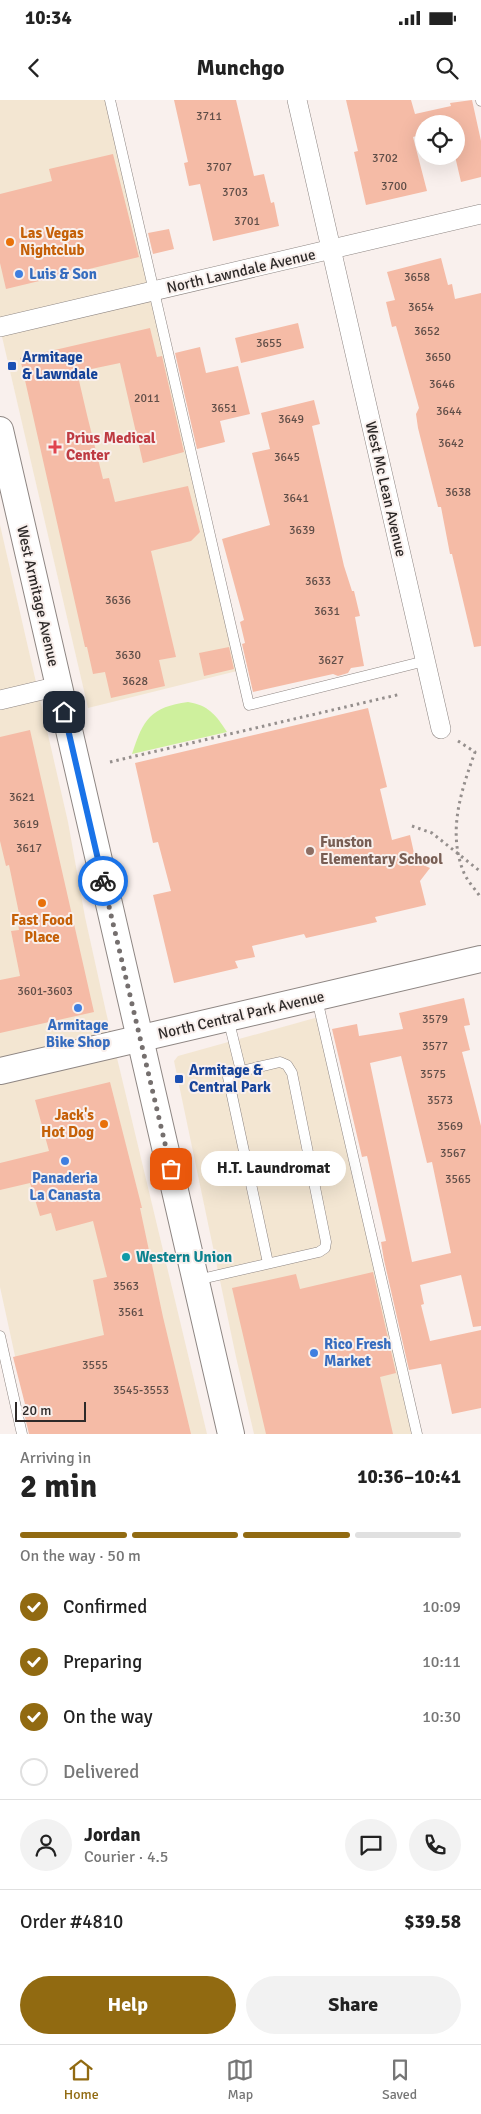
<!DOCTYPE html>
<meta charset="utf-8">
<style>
:root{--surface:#fff;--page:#f2f2f2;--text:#222;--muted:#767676;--line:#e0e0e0;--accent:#916a11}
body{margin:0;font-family:Signika,sans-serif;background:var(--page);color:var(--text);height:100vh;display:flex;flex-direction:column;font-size:19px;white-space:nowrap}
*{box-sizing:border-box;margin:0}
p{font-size:16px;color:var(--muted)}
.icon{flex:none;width:28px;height:28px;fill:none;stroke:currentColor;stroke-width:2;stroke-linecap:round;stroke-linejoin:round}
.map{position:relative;height:1334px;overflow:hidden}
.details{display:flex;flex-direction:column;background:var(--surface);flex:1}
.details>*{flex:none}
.controls{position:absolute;left:415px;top:15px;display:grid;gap:10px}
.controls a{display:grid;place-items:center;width:50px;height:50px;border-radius:50%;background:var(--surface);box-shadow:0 5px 20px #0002;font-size:25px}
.scale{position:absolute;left:15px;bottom:12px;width:71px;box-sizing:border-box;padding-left:5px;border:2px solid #2e2a29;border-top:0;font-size:14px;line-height:18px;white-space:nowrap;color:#2e2a29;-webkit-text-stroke:4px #f9f0ed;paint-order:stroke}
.pin{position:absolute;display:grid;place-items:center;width:42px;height:42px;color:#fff;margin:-21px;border-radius:10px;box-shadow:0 2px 8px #0006}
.courier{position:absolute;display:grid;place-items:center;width:50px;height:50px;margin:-25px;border:4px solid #1a73e8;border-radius:50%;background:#fff;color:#222;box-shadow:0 1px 6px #0007}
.bubble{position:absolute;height:35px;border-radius:18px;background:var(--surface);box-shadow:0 5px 20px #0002;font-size:16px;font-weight:700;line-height:35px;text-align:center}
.head em{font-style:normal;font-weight:700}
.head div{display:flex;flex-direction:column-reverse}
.head{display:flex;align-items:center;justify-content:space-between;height:85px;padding:0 20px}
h1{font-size:32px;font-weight:700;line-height:38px}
.bar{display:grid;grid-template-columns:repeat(4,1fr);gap:8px 5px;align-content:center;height:60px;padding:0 20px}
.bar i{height:6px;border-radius:4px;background:var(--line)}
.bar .selected{background:var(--accent)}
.bar p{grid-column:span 4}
.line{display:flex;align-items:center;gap:12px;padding:0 20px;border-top:1px solid var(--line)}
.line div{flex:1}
.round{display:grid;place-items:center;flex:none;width:52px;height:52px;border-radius:26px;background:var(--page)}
ol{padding:0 20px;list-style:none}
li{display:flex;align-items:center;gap:15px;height:55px}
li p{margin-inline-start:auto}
li .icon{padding:5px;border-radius:50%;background:var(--accent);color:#fff;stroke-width:4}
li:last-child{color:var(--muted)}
li i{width:28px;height:28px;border:2px solid var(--line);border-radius:50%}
.action{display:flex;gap:10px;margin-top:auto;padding:10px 20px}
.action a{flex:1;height:58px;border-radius:30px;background:var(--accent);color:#fff;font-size:20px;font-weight:700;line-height:58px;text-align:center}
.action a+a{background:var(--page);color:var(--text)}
.status{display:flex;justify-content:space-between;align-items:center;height:35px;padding:0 25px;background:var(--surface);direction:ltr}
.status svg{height:14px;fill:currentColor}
header{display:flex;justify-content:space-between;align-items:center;height:65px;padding:0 20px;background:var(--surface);font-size:22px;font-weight:700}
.menu{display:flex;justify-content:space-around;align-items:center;height:70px;border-top:1px solid var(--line);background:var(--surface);font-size:14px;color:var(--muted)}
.menu a{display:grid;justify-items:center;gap:2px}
.menu .selected{color:var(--accent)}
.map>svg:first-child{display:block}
.commercial{fill:#f3e6d2}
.green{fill:#cef09d}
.building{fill:#f5bba6;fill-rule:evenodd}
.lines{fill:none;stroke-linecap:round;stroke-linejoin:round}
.lane-casing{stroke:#8e8683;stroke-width:11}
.street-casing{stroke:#8e8683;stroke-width:20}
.secondary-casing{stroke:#8e8683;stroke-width:28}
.path{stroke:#958f8d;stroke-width:3;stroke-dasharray:2.5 4;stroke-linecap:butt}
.lane{stroke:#fff;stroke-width:10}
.street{stroke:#fff;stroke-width:19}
.secondary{stroke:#fff;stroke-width:26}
.done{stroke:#756f6e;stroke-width:5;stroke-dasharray:0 9}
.route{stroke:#1a73e8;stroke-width:6}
.food-dot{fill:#e8710a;stroke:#f9f0ed;stroke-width:2}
.shop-dot{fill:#3f7fe0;stroke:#f9f0ed;stroke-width:2}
.transit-dot{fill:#1a4fb4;stroke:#f9f0ed;stroke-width:2}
.health-dot{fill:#e0444e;stroke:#f9f0ed;stroke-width:2}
.education-dot{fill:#8d6e63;stroke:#f9f0ed;stroke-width:2}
.culture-dot{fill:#0f9aa8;stroke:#f9f0ed;stroke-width:2}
.labels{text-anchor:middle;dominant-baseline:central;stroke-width:4;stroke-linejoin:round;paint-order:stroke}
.number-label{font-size:12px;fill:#604e48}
.food-label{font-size:15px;font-weight:bold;fill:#c56008;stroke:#f9f0ed;text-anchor:start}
.street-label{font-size:15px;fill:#2e2a29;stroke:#f9f0ed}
.shop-label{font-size:15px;font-weight:bold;fill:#366cbe;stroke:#f9f0ed;text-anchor:start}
.transit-label{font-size:15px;font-weight:bold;fill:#164399;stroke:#f9f0ed;text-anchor:start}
.health-label{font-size:15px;font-weight:bold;fill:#be3a42;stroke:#f9f0ed;text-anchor:start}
.education-label{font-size:15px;font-weight:bold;fill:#785e54;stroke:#f9f0ed;text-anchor:start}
.culture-label{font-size:15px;font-weight:bold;fill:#0d838f;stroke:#f9f0ed;text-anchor:start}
</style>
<div class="status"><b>10:34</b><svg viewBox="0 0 49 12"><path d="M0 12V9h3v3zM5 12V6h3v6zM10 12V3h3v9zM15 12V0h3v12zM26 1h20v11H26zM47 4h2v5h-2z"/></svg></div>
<header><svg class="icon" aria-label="back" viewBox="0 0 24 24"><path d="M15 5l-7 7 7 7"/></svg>Munchgo<svg class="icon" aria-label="search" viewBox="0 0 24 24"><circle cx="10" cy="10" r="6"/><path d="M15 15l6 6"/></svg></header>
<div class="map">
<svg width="481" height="1334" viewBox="0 0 481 1334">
<rect width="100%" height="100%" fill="#f9f0ed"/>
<g class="commercial">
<polygon points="0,0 109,0 241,570 88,608 0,228"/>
<polygon points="0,425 68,722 85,817 106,912 207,1334 32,1334 0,1187"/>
<polygon points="322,916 414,1334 254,1334 236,1257 174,961 178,956"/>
</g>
<path class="green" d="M188 602C208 605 216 615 227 632L132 654C143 619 151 607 188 602Z"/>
<g class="building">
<polygon points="174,0 236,0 254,76 264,74 271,103 274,102 279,126 213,141 200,84 189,86 184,63 188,62"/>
<polygon points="346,0 411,0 415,14 451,6 450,3 472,0 481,41 481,77 461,82 455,56 456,24 424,24 424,34 413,37 427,91 366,105 354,52 358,51"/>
<polygon points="113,54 139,157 6,189 0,163 0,94 52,81 49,69"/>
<polygon points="169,129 174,149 153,154 148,133"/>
<polygon points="441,158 448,185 452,184 455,199 481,193 481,546 474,547 452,454 450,454 441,407 438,407 418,328 416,314 419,308 396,226 392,227 386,202 395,200 387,172"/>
<polygon points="298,223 304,248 241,263 235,238"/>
<polygon points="150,228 157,257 162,256 184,352 143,363 120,263 77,272 87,315 103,379 109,378 115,402 188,386 200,432 191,441 151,451 176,557 159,560 165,586 111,598 105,572 93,574 87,547 85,547 20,258"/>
<polygon points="200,247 206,273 238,266 250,314 220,321 225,342 197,349 175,253"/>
<polygon points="314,300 320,324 312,326 344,466 352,491 354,491 360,516 355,517 364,566 351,568 348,573 338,576 333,574 253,592 242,544 245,543 240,522 244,520 222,439 270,425 252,353 270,349 261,313"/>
<polygon points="229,547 234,569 204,576 199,553"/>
<polygon points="368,608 387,687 380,689 392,740 410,735 416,762 430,768 420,781 426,805 375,817 377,822 306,838 304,834 252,846 255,857 235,861 238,868 174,883 153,795 171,791 158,742 153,743 135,663"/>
<polygon points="30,630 94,912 0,933 0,880 20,876 11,831 19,830 18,824 21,823 9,765 6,766 0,741 0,637"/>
<path d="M464 898 470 925 464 926 470 950 462 952 481 1026V1226L473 1227 461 1175 420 1185 424 1204 421 1205 430 1241 481 1230V1308L452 1314 441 1264 409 1270 384 1160 381 1142 386 1141 367 1056 362 1057 332 929 357 924 359 936 403 929 399 913ZM401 956 427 1063 432 1062 451 1153 412 1162 370 963Z"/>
<polygon points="110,982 142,1108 140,1108 163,1217 191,1334 29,1334 23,1309 26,1308 13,1257 104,1235 93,1180 107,1177 93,1121 56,1131 51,1113 40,1116 30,1083 0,1090 0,1063 49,1051 35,1000"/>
<polygon points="373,1172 396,1273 380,1277 393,1334 266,1334 232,1188 296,1174 300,1189"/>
</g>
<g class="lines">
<defs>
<g id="lane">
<polyline points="110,0 249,605 425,561"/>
<polyline points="481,0 481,1"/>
<polyline points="317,899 417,1334"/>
<polyline points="241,971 231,973 228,977 268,1163"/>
<polyline points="197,1180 319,1152 325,1148 326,1142 292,973 287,965 280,962 241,971 228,918"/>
<polyline points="0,1236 22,1334"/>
</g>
<g id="street">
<polyline points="297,0 441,629"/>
<polyline points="0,227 481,114"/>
<polyline points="0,600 59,586"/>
</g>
<g id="secondary">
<polyline points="0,330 231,1334"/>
<polyline points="0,971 481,859"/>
</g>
</defs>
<use href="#lane" class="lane-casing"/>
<use href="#street" class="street-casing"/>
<use href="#secondary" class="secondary-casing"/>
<g class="path">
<path d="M458 641 475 652C461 691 447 732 464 773 468 782 476 790 481 798"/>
<polyline points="110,662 401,594"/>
<polyline points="412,726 432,733 481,772"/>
</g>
<use href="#lane" class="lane"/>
<use href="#street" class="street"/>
<use href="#secondary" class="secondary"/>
</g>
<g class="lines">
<polyline class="done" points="103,781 171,1069"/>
<polyline class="route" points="64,612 103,781"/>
</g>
<g class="food-dot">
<circle cx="10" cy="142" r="5"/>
<circle cx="42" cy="803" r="5"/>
<circle cx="104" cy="1024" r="5"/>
</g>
<g class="shop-dot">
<circle cx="19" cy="174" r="5"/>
<circle cx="78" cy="908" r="5"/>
<circle cx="65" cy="1061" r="5"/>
<circle cx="314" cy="1253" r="5"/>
</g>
<g class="transit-dot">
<rect x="7" y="261" width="10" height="10" rx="2.5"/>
<rect x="174" y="974" width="10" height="10" rx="2.5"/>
</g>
<path class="health-dot" d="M52.5 339.5h5v5h5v5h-5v5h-5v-5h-5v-5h5z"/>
<circle class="education-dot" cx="310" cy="751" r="5"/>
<circle class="culture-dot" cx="126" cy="1157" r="5"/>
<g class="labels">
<g class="number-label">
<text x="209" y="16">3711</text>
<text x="385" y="58">3702</text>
<text x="219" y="67">3707</text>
<text x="394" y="86">3700</text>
<text x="235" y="92">3703</text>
<text x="247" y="121">3701</text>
<text x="417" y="177">3658</text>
<text x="421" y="207">3654</text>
<text x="427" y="231">3652</text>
<text x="269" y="243">3655</text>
<text x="438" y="257">3650</text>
<text x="442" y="284">3646</text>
<text x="147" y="298">2011</text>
<text x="224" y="308">3651</text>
<text x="449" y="311">3644</text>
<text x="291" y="319">3649</text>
<text x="451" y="343">3642</text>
<text x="287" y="357">3645</text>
<text x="458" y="392">3638</text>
<text x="296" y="398">3641</text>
<text x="302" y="430">3639</text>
<text x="318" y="481">3633</text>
<text x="118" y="500">3636</text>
<text x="327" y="511">3631</text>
<text x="128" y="555">3630</text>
<text x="331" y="560">3627</text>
<text x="135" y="581">3628</text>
<text x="22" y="697">3621</text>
<text x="26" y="724">3619</text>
<text x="29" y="748">3617</text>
<text x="45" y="891">3601-3603</text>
<text x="435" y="919">3579</text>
<text x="435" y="946">3577</text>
<text x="433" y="974">3575</text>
<text x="440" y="1000">3573</text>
<text x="450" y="1026">3569</text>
<text x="453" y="1053">3567</text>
<text x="458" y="1079">3565</text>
<text x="126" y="1186">3563</text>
<text x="131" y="1212">3561</text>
<text x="95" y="1265">3555</text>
<text x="141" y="1290">3545-3553</text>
</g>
<g class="food-label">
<text x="20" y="133">Las Vegas<tspan x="20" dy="17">Nightclub</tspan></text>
<text x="42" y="820" text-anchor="middle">Fast Food<tspan x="42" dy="17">Place</tspan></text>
<text x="94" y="1015" text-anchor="end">Jack's<tspan x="94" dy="17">Hot Dog</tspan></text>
</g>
<g class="street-label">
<text transform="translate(241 171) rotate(-13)">North Lawndale Avenue</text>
<text transform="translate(386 389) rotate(77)">West Mc Lean Avenue</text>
<text transform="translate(38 496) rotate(77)">West Armitage Avenue</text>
<text transform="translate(241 915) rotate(-13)">North Central Park Avenue</text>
</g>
<g class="shop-label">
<text x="29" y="174">Luis &amp; Son</text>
<text x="78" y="925" text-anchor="middle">Armitage<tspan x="78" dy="17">Bike Shop</tspan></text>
<text x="65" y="1078" text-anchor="middle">Panaderia<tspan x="65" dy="17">La Canasta</tspan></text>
<text x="324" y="1244">Rico Fresh<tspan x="324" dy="17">Market</tspan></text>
</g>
<g class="transit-label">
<text x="22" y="257">Armitage<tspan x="22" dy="17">&amp; Lawndale</tspan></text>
<text x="189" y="970">Armitage &amp;<tspan x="189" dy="17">Central Park</tspan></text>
</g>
<g class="health-label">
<text x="66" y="338">Prius Medical<tspan x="66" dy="17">Center</tspan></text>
</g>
<g class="education-label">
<text x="320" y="742">Funston<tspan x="320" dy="17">Elementary School</tspan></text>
</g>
<g class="culture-label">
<text x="136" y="1157">Western Union</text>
</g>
</g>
</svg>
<div class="controls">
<a><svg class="icon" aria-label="locate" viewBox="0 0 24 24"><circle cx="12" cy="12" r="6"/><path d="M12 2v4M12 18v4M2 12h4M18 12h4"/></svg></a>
</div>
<div class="scale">20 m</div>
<div class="pin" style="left:171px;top:1069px;background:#ea580c"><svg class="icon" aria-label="bag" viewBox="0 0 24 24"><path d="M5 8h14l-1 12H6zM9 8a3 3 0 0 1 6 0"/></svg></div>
<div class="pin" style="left:64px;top:612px;background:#1f2937"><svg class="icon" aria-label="home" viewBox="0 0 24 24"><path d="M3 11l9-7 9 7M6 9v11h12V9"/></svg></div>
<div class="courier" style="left:103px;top:781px"><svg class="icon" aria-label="bike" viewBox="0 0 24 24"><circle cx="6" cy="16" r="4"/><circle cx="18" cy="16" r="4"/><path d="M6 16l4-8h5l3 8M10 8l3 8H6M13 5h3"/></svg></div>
<div class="bubble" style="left:201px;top:1051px;width:145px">H.T. Laundromat</div>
</div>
<section class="details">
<div class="head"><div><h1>2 min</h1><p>Arriving in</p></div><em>10:36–10:41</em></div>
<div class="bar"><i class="selected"></i><i class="selected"></i><i class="selected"></i><i></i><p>On the way · 50 m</p></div>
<ol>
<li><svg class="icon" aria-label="check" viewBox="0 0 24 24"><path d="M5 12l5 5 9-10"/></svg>Confirmed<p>10:09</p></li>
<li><svg class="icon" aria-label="check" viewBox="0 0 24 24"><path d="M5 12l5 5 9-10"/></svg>Preparing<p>10:11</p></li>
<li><svg class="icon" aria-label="check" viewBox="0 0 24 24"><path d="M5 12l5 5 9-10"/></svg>On the way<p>10:30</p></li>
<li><i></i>Delivered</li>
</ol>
<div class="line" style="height:90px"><a class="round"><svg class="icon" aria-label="person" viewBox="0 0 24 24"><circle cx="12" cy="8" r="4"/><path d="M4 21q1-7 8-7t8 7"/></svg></a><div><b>Jordan</b><p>Courier · 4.5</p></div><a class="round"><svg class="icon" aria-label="chat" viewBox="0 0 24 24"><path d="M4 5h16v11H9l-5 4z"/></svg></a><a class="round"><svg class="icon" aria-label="phone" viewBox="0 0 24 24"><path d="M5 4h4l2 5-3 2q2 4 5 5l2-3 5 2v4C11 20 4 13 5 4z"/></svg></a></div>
<div class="line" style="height:65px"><div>Order #4810</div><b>$39.58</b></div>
<div class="action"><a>Help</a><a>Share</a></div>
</section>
<nav class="menu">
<a class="selected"><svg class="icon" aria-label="home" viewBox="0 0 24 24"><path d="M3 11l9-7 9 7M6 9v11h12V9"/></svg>Home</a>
<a><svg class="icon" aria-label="map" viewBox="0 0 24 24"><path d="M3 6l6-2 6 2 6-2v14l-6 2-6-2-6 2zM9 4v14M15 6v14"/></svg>Map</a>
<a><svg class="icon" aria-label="saved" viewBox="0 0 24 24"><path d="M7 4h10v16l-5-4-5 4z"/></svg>Saved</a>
</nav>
